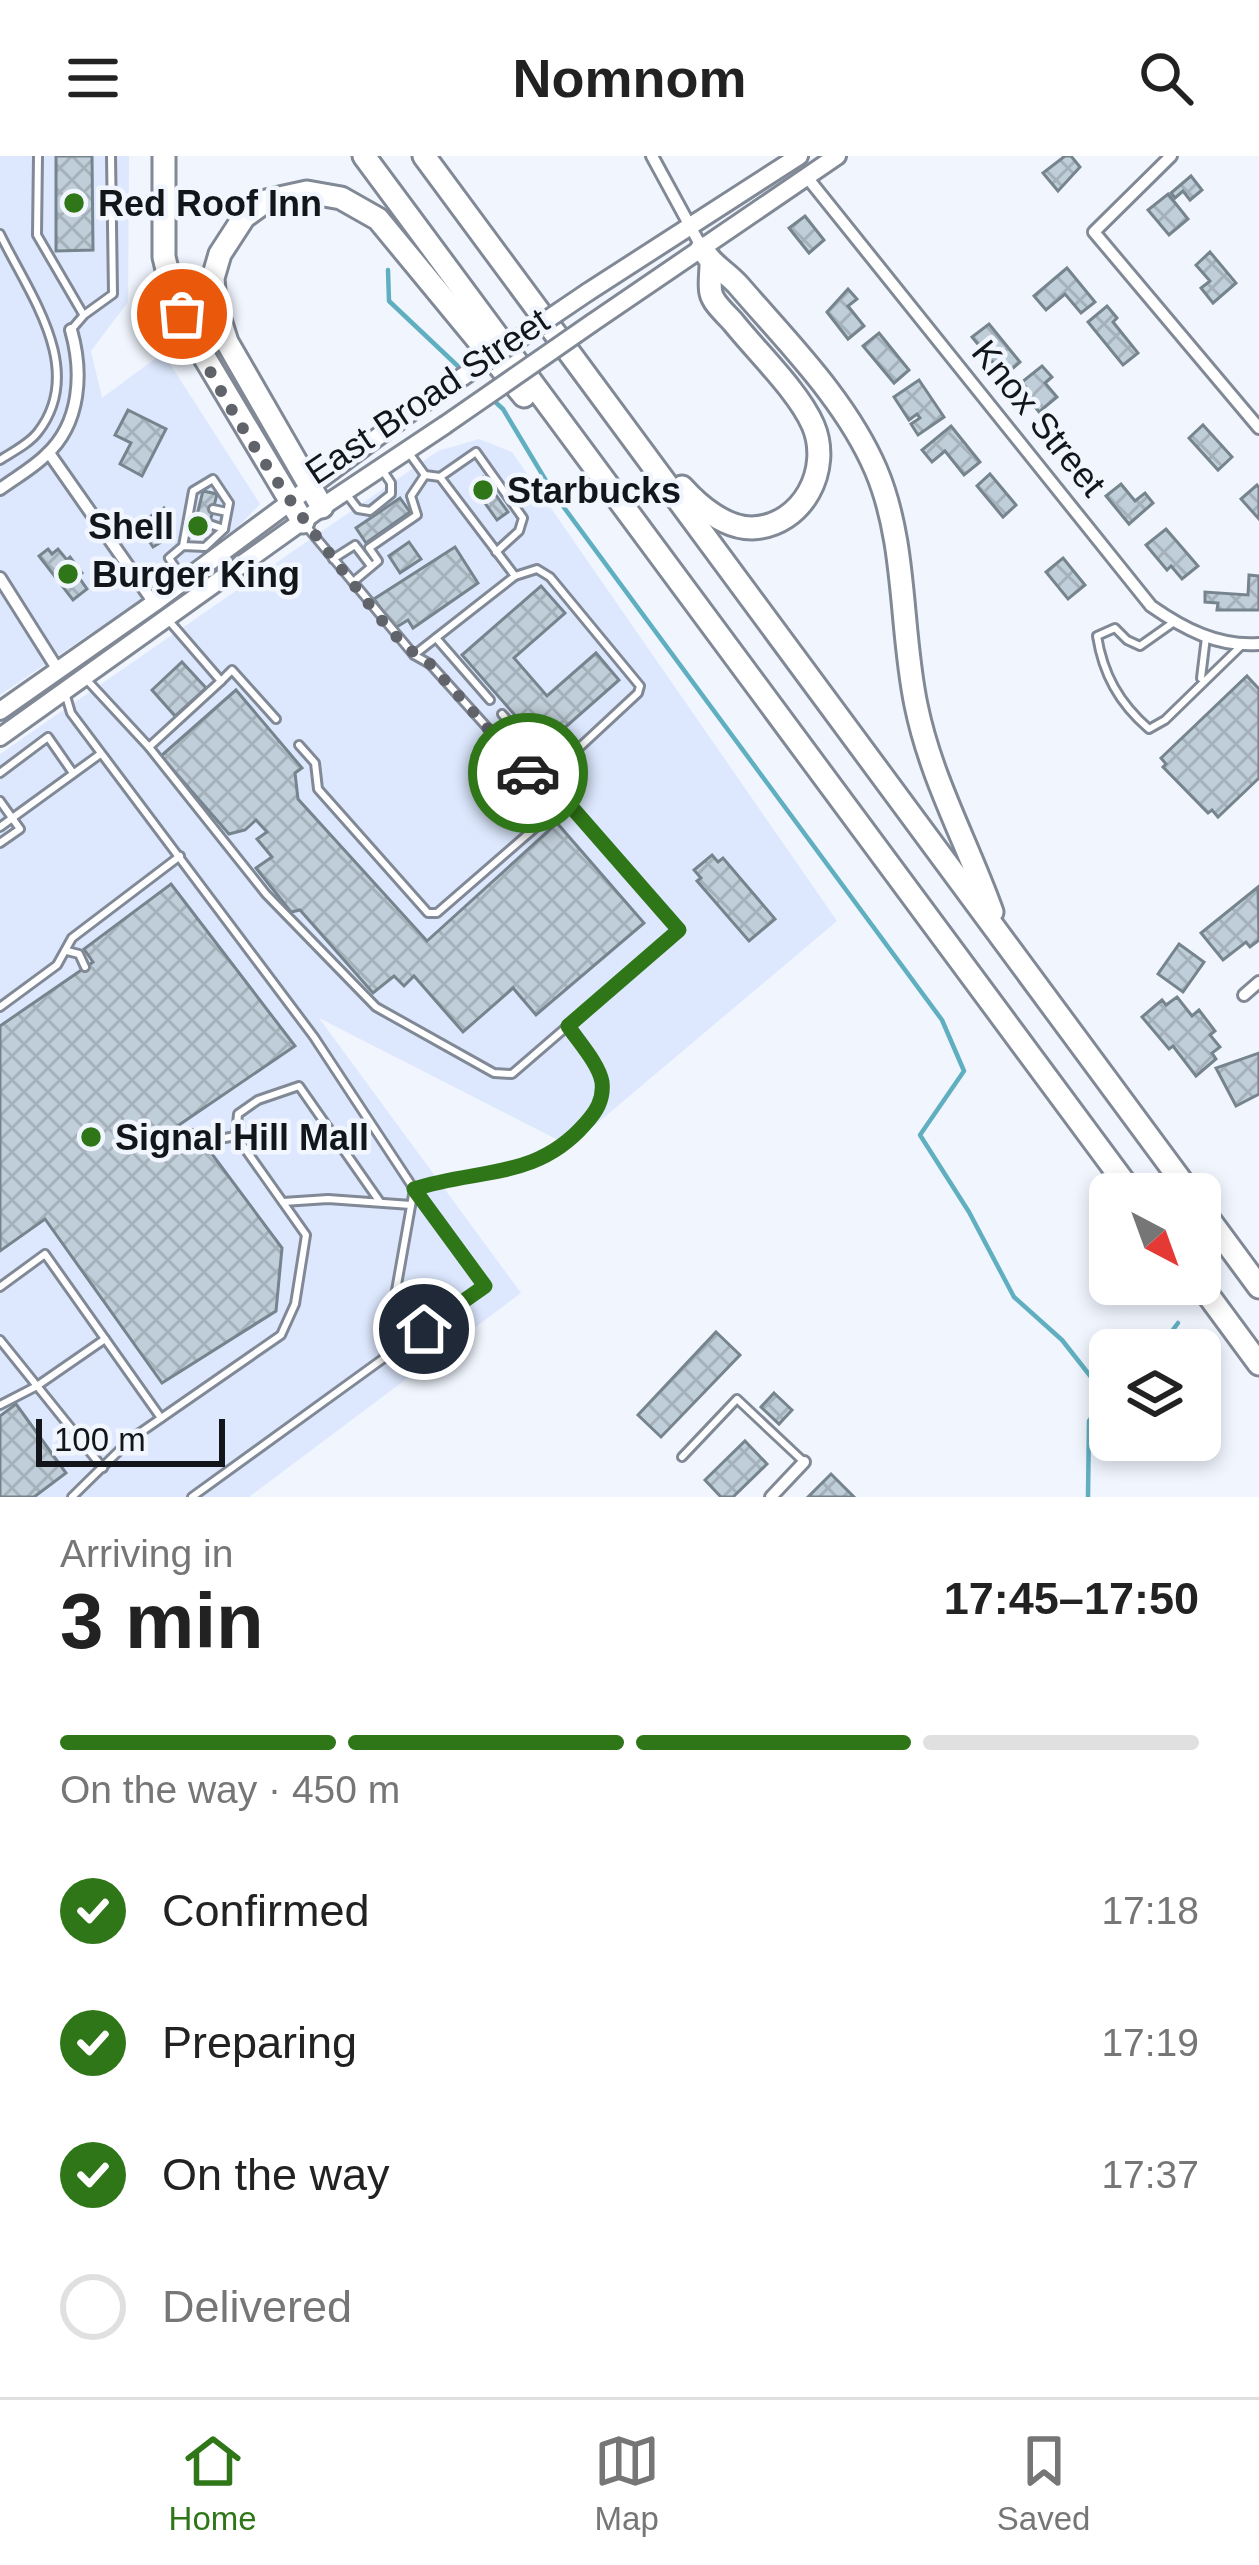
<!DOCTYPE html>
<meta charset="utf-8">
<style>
:root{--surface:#fff;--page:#f2f2f2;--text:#222;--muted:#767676;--line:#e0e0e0;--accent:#2f7618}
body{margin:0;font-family:Arial,sans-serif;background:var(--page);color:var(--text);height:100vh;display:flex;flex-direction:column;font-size:45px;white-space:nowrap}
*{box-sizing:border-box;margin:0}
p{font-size:39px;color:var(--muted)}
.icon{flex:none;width:66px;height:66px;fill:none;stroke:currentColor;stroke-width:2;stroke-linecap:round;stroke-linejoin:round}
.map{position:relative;height:1341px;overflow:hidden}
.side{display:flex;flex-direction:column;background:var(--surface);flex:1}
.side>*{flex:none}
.needle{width:78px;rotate:139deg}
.fabs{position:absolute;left:1089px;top:1017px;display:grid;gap:24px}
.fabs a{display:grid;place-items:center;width:132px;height:132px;border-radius:18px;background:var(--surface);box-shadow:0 6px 18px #0003;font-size:60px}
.scale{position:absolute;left:36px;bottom:30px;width:189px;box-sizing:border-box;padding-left:12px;border:6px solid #12151a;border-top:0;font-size:33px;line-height:42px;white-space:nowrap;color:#12151a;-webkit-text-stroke:9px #f0f5fe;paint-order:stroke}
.pin{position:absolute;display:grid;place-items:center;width:102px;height:102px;color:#fff;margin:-51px;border:6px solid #fff;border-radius:50%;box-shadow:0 3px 12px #0007}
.courier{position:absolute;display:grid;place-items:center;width:120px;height:120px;margin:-60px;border:9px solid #2f7618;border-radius:50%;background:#fff;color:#222;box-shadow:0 3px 15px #0007}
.overview em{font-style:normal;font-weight:800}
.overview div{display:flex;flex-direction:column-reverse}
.overview{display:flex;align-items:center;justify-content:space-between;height:204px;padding:0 60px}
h1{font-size:78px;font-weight:800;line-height:90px}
.bar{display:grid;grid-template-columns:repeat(4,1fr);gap:18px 12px;align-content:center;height:144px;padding:0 60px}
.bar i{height:15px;border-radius:9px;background:var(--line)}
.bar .selected{background:var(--accent)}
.bar p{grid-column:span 4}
ol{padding:0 60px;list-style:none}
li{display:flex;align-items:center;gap:36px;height:132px}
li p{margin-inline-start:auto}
li .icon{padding:12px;border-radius:50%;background:var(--accent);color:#fff;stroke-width:4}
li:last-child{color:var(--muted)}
li i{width:66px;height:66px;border:6px solid var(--line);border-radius:50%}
header{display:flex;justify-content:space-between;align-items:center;height:156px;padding:0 60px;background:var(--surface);font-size:54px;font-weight:800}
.tabs{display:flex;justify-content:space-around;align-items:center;height:168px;border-top:3px solid var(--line);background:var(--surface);font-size:33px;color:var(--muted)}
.tabs a{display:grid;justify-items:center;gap:6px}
.tabs .selected{color:var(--accent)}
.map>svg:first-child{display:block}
.built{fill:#dde8fe}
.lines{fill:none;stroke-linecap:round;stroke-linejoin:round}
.stream{stroke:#60afc0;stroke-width:4.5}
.building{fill:url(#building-cross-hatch);stroke:#76848e;stroke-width:3}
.lane-casing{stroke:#818996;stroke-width:12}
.street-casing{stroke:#818996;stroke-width:16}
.secondary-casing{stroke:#818996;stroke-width:22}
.highway-casing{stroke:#818996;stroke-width:27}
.lane{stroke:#fff;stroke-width:6}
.street{stroke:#fff;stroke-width:10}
.secondary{stroke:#fff;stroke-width:16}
.highway{stroke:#fff;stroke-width:21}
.secondary-bridge-casing{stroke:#818996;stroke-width:22;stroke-linecap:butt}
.secondary-bridge{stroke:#fff;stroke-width:16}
.done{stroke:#60636a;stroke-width:12;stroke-dasharray:0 21.6}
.route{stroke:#2f7618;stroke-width:15}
.poi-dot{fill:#2f7618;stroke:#f0f5fe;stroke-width:4.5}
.labels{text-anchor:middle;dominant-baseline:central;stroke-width:9;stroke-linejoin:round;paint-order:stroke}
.poi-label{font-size:36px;font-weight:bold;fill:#12151a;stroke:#f0f5fe;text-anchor:start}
.street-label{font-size:36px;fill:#12151a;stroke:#f0f5fe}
</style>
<header><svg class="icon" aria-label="menu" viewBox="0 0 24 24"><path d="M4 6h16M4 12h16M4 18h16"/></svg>Nomnom<svg class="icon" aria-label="search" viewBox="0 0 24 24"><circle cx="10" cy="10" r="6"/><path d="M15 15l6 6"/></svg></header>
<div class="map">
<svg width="1259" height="1341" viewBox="0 0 1259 1341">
<defs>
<pattern id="building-cross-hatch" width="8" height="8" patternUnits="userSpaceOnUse" patternTransform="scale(3)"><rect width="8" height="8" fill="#c0ced9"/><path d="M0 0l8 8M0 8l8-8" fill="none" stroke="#a4b0ba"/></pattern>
</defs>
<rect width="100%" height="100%" fill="#f0f5fe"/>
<g class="built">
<polygon points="0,0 129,0 128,146 91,195 102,242 163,197 260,348 220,390 0,539"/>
<polygon points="479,283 512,296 837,765 570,990 319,862 521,1137 249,1341 0,1341 0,598 438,295"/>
</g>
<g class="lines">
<g class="stream">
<polyline points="388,114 389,145 463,215"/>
<polyline points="493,244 503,253 554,338 942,864 964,915 920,979 969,1056 1014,1141 1062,1184 1106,1240 1089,1265 1088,1341"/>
<polyline points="1158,1194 1178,1167"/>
</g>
</g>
<g class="building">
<polygon points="56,0 92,0 93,94 56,95"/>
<polygon points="1065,0 1071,0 1080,11 1058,35 1043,17"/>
<polygon points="1191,20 1202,34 1190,44 1183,35 1175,42 1171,37"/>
<polygon points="1168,38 1188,63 1169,79 1148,54"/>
<polygon points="805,60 824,84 809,97 789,72"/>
<polygon points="1210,96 1236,127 1213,147 1201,132 1210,125 1196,109"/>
<polygon points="1067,112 1095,146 1081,157 1065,138 1046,154 1034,140"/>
<polygon points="848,133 857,143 848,150 864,170 848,183 827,156"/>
<polygon points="1107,150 1117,162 1113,166 1138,197 1123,209 1088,166"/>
<polygon points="989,168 1020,206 1004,220 972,181"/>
<polygon points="879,177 909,214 894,227 863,190"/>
<polygon points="1042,210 1052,221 1045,227 1057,241 1039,256 1026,240 1030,237 1022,226"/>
<polygon points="919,224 944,261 918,279 911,268 920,262 917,258 909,264 894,241"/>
<polygon points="128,254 166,273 142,320 120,308 131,287 115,279"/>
<polygon points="1203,269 1232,301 1218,314 1189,282"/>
<polygon points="951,270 980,306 964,319 945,295 932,306 922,294"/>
<polygon points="990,318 1016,349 1003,361 977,330"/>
<polygon points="483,321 508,356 497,364 472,329"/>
<polygon points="1121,328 1135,345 1145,337 1153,347 1129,368 1106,340"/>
<polygon points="1257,329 1259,332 1259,363 1241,343"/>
<polygon points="203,335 217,338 206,382 192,379"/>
<polygon points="400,342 410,356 366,387 356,372"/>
<polygon points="164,352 170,364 166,383 153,391 138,368"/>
<polygon points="1166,373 1198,410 1182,423 1171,410 1167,414 1146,389"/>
<polygon points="409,386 421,403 400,417 389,400"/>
<polygon points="455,391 478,427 413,472 408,464 395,472 374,443"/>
<polygon points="48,393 52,398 58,393 67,404 70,401 82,417 78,420 87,433 73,444 39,400"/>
<polygon points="1063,402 1085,429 1068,443 1046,416"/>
<polygon points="1249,419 1259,420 1259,454 1217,454 1218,447 1205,446 1205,436 1248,439"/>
<polygon points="541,430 565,457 514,502 547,540 596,497 619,524 543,591 462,499"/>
<polygon points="182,506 206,532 175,560 152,534"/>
<polygon points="1247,520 1259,533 1259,622 1218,661 1212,654 1208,657 1163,611 1166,608 1161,602"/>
<polygon points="236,534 302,612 295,617 298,643 427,785 557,667 644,767 536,859 513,832 463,876 414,820 404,830 394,820 373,837 300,754 291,756 256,712 272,701 257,683 267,676 256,664 245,674 229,678 161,600"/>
<polygon points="712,699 718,706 723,702 775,763 749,785 697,725 701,722 694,714"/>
<polygon points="171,728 295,890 176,971 189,991 212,998 282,1092 276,1155 162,1227 45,1063 0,1095 0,870 93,806 84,793"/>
<polygon points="1258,731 1259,784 1250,791 1246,786 1223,804 1201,777"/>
<polygon points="1179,788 1204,806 1183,836 1158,818"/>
<polygon points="1177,841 1192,860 1199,854 1215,875 1210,879 1220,891 1212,897 1216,903 1196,920 1173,890 1169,893 1142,861 1162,844 1166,849"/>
<polygon points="1259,897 1259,938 1236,950 1216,912"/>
<polygon points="716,1176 740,1199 661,1281 638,1259"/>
<polygon points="774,1237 792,1254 779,1268 761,1251"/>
<polygon points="16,1248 66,1317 34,1341 0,1341 0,1260"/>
<polygon points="745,1285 767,1308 733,1341 721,1341 705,1324"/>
<polygon points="831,1318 854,1341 808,1341"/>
</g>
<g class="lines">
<defs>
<g id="lane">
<polyline points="38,0 37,79 83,158"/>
<path d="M0 78C29 138 87 213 38 276 29 288 12 296 0 304"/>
<polyline points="71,174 84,159 113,138 111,0"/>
<polyline points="440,321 476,296 523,362 519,375 496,396"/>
<polyline points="345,336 358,353 370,355 391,338 391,327 383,315"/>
<polyline points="213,353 227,356"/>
<polyline points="209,368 224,373"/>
<polyline points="307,371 414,499 515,420 440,321 425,319 409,297"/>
<polyline points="333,403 355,389 371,410"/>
<polyline points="515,420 537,413 550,421 640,530 638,537 539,629"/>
<polyline points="182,422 169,402 183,390 193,335 213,323 229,347 224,373 205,391 183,390"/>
<polyline points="353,426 378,405 369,392 417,359 411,340 425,319"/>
<polyline points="170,466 221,525 232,514 276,563"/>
<path d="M1174 466 1140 490 1127 484 1115 472 1097 480C1103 518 1119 547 1149 573L1165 564 1243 488"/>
<polyline points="436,482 490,544"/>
<polyline points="1201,522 1206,481"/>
<polyline points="86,523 149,591 266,738 376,851 494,917 512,918 679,774 561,639 539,629 430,508 414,499"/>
<polyline points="66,540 71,557 314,881 414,1033 485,1130 384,1202"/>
<polyline points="502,558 553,616"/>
<polyline points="299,589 315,607 318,633 428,757 437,757 566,645"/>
<polyline points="149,591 221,525"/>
<polyline points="0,617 48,581 73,617"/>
<polyline points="0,645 20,673 0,687"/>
<polyline points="0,671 99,599"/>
<polyline points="67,795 79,798 85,811"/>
<polyline points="0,851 57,809 72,782 180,700"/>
<polyline points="190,978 219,983 236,980"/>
<polyline points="283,1046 328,1043 411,1049"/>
<polyline points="0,1131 45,1098 161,1262"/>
<polyline points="0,1184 103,1312"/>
<polyline points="0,1249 37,1230 105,1183"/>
<polyline points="682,1301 737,1243 804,1306"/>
<polyline points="72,1341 131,1283 281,1179 295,1148 306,1079 236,980 238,958 258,944 299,930 380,1046"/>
<path d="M192 1341 384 1202 414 1033C479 1012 536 1024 585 968 596 956 604 943 602 926 599 908 577 885 568 870"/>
</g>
<g id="street">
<polyline points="652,0 702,92"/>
<polyline points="1171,0 1094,76 1259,272"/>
<path d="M806 20 1151 450C1184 473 1218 491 1259 488"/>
<polyline points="49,297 154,447"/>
<path d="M0 333C15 322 33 312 46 299 81 267 83 216 71 174"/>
<polyline points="0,422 58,514"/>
<polyline points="1244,839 1259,826"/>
<polyline points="771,1341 804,1306"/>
</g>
<g id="secondary">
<polyline points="588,136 799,0"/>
<polyline points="592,167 837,0"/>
<polyline points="0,555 154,447 418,251"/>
<polyline points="0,581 322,351 445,269"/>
</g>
<g id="highway">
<polyline points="164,0 164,101 172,134 193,182 303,366"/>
<polyline points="364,0 1133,1038"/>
<polyline points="424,0 1191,1038"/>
<path d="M702 92C712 110 726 115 739 130 788 187 846 244 876 314 907 387 900 473 916 549 931 623 967 686 992 756"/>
<path d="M682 331C699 350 725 372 752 372 803 370 832 313 813 269 798 235 757 196 733 166 726 158 713 147 711 137 709 129 711 117 711 109"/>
<polyline points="322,351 227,186 215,148 213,122 220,98 244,61 266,45 307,36 341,42 378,63 524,240"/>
<polyline points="1200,1051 1259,1131"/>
<polyline points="1200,1128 1259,1208"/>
</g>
</defs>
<use href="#lane" class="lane-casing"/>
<use href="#street" class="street-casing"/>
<use href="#secondary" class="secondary-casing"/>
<use href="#highway" class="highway-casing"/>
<use href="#lane" class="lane"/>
<use href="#street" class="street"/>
<use href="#secondary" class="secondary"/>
<use href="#highway" class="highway"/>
<defs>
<g id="secondary-bridge">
<polyline points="418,251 588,136"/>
<polyline points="445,269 592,167"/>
</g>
</defs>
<use href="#secondary-bridge" class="secondary-bridge-casing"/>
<use href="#secondary-bridge" class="secondary-bridge"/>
</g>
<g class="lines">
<path class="done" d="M182 158C226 256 288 346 354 429 377 458 398 489 430 508L528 617"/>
<path class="route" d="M424 1173 485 1130 414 1033C479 1012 536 1024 585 968 596 956 604 944 602 926 599 908 578 885 568 870L679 774 561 639 539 629 528 617"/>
</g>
<g class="poi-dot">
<circle cx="74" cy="47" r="12"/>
<circle cx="483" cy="334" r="12"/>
<circle cx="198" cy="370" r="12"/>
<circle cx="68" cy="418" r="12"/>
<circle cx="91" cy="981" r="12"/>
</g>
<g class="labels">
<g class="poi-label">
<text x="98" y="47">Red Roof Inn</text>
<text x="507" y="334">Starbucks</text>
<text x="174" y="370" text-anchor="end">Shell</text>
<text x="92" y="418">Burger King</text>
<text x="115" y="981">Signal Hill Mall</text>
</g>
<g class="street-label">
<text transform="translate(427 240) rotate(-34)">East Broad Street</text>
<text transform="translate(1039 262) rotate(51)">Knox Street</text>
</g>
</g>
</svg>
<div class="fabs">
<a><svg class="needle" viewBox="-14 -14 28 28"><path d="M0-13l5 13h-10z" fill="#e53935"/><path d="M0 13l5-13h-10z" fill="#767676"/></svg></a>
<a><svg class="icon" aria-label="layers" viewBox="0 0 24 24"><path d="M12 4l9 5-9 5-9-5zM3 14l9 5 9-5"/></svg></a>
</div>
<div class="scale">100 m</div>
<div class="pin" style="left:182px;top:158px;background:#ea580c"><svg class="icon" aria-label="bag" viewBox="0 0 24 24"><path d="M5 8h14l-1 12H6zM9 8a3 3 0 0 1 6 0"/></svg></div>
<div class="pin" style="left:424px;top:1173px;background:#1f2937"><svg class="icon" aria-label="home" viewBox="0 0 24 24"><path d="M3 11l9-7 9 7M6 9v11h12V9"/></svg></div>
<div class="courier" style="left:528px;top:617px"><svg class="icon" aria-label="car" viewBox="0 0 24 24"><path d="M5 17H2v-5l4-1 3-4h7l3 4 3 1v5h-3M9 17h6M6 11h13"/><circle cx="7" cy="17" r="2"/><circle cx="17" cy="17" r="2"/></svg></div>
</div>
<section class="side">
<div class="overview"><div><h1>3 min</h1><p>Arriving in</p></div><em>17:45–17:50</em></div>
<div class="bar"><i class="selected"></i><i class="selected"></i><i class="selected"></i><i></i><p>On the way · 450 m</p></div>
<ol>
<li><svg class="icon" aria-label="check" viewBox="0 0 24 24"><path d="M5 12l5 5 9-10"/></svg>Confirmed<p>17:18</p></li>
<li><svg class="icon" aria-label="check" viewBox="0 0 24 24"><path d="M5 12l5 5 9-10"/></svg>Preparing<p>17:19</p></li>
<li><svg class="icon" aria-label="check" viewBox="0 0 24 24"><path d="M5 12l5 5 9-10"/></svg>On the way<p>17:37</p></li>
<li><i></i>Delivered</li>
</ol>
</section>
<nav class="tabs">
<a class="selected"><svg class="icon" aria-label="home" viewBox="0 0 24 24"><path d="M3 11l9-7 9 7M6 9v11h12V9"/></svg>Home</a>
<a><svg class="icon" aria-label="map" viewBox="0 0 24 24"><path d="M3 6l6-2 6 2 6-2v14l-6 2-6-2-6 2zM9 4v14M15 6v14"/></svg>Map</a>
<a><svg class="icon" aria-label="saved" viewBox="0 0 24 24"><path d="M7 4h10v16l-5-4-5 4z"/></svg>Saved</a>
</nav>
